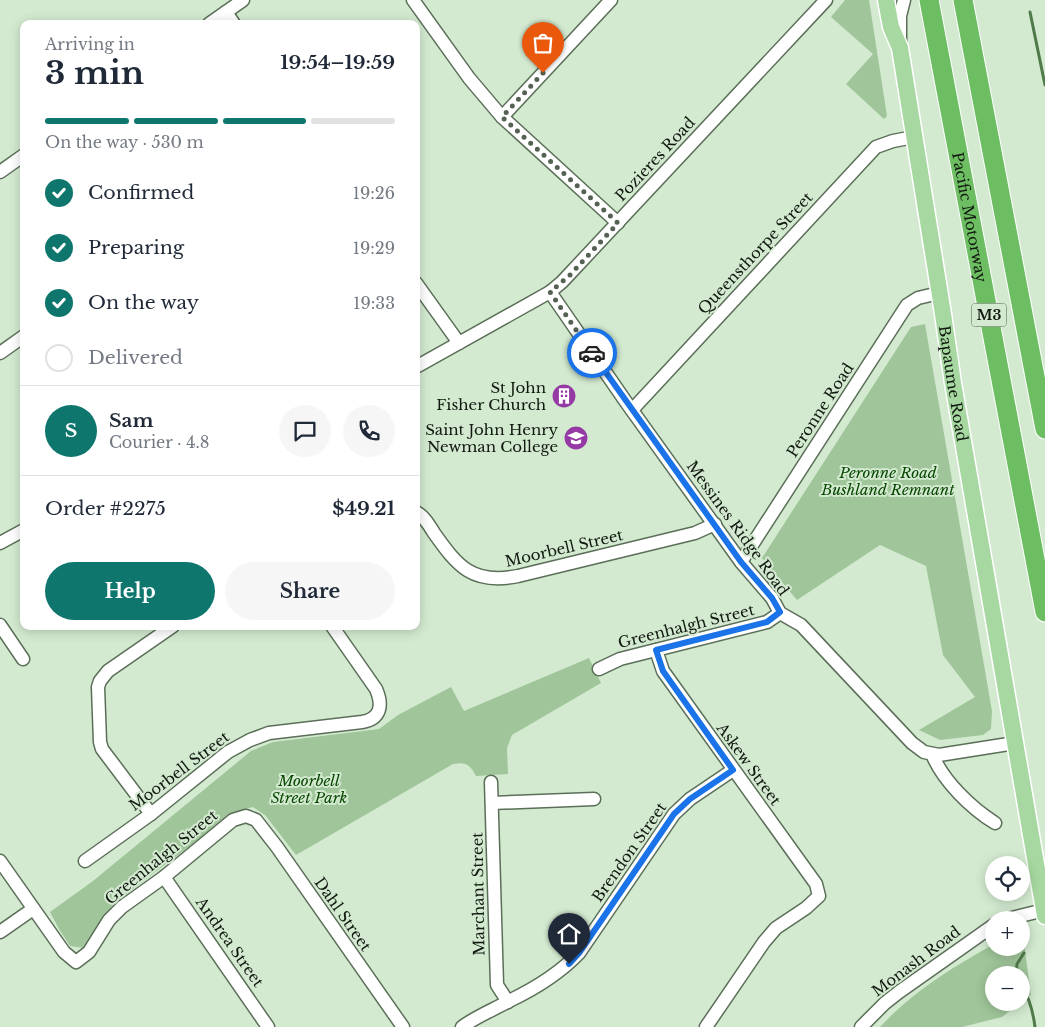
<!DOCTYPE html>
<meta charset="utf-8">
<style>
:root{--surface:#fff;--page:#f6f6f7;--text:#1f2937;--muted:#747a83;--line:#e0e1e3;--accent:#0f766e}
body{margin:0;font-family:"Libre Baskerville",serif;background:var(--page);color:var(--text);height:100vh;display:flex;flex-direction:column;font-size:19px;white-space:nowrap}
*{box-sizing:border-box;margin:0}
p{font-size:16px;color:var(--muted)}
.icon{flex:none;width:28px;height:28px;fill:none;stroke:currentColor;stroke-width:2;stroke-linecap:round;stroke-linejoin:round}
.map{position:relative;flex:1;overflow:hidden}
.details{position:absolute;left:20px;top:20px;width:400px;height:610px;display:flex;flex-direction:column;background:var(--surface);border-radius:10px;box-shadow:0 2px 12px #0003}
.details>*{flex:none}
.buttons{position:absolute;left:985px;top:856px;display:grid;gap:10px}
.buttons a{display:grid;place-items:center;width:45px;height:45px;border-radius:50%;background:var(--surface);box-shadow:0 2px 12px #0003;font-size:25px}
.pin{position:absolute;display:grid;place-items:center;width:42px;height:42px;color:#fff;margin:-51px -21px;border-radius:50% 50% 50% 0;rotate:-45deg;box-shadow:0 0 5px #0007}
.pin .icon{rotate:45deg}
.courier{position:absolute;display:grid;place-items:center;width:50px;height:50px;margin:-25px;border:4px solid #1a73e8;border-radius:50%;background:#fff;color:#222;box-shadow:0 1px 6px #0007}
.overview em{font-style:normal;font-weight:700}
.overview div{display:flex;flex-direction:column-reverse}
.overview{display:flex;align-items:center;justify-content:space-between;height:85px;padding:0 25px}
h1{font-size:32px;font-weight:700;line-height:38px}
.bar{display:grid;grid-template-columns:repeat(4,1fr);gap:8px 5px;align-content:center;height:60px;padding:0 25px}
.bar i{height:6px;border-radius:4px;background:var(--line)}
.bar .on{background:var(--accent)}
.bar p{grid-column:span 4}
.line{display:flex;align-items:center;gap:12px;padding:0 25px;border-top:1px solid var(--line)}
.line div{flex:1}
.round{display:grid;place-items:center;flex:none;width:52px;height:52px;border-radius:26px;background:var(--page)}
ol{padding:0 25px;list-style:none}
li{display:flex;align-items:center;gap:15px;height:55px}
li p{margin-inline-start:auto}
li .icon{padding:5px;border-radius:50%;background:var(--accent);color:#fff;stroke-width:4}
li:last-child{color:var(--muted)}
li i{width:28px;height:28px;border:2px solid var(--line);border-radius:50%}
.cta{display:flex;gap:10px;margin-top:auto;padding:10px 25px}
.cta a{flex:1;height:58px;border-radius:30px;background:var(--accent);color:#fff;font-size:20px;font-weight:700;line-height:58px;text-align:center}
.cta a+a{background:var(--page);color:var(--text)}
.map>svg:first-child{display:block}
.green{fill:#a0c59a;fill-rule:evenodd}
.lines{fill:none;stroke-linecap:round;stroke-linejoin:round}
.stream{stroke:#4f7a49;stroke-width:3}
.minor-casing{stroke:#5b6f58;stroke-width:15}
.major-casing{stroke:#fff;stroke-width:19}
.highway-casing{stroke:#fff;stroke-width:21}
.minor{stroke:#fff;stroke-width:12}
.major{stroke:#a7d8a1;stroke-width:16}
.highway{stroke:#6dbe63;stroke-width:19}
.done{stroke:#556253;stroke-width:5;stroke-dasharray:0 9}
.route{stroke:#1a73e8;stroke-width:6}
.labels{text-anchor:middle;dominant-baseline:central;stroke-width:4;stroke-linejoin:round;paint-order:stroke}
.shield{fill:#d3ead0;stroke:#4b584a;stroke-width:1}
.shield-label{font-size:14px;font-weight:bold;fill:#111910}
.street-label{font-size:15px;fill:#111910;stroke:#d3ead0}
.poi-label{font-size:15px;fill:#111910;stroke:#d3ead0;text-anchor:end}
.park-label{font-size:15px;font-style:italic;fill:#084702;stroke:#d3ead0}
</style>
<div class="map">
<svg width="1045" height="1027" viewBox="0 0 1045 1027">
<rect width="100%" height="100%" fill="#d3ead0"/>
<g class="green">
<polygon points="845,0 869,0 887,116 884,119 846,84 873,54 831,17"/>
<polygon points="925,324 992,711 991,729 983,735 940,740 919,730 975,697 943,655 926,566 880,545 797,600 762,558 911,327"/>
<path d="M589 658 601 683 512 735 507 748 508 774 476 776C470 764 465 762 453 764L296 855 265 815 253 807 235 812 114 903 84 948 70 946 59 929 50 912 93 881 251 751 273 742 379 729 398 715 451 687 464 711Z"/>
<path d="M1023 936 1031 995 1002 1017 962 1027H880C912 992 953 967 994 944V948H1021V937ZM994 975H1021V1002H994Z"/>
</g>
<g class="lines">
<g class="stream">
<polyline points="1030,12 1045,85"/>
<polyline points="1016,975 1017,964 1024,953"/>
<path d="M1021 984C1029 997 1033 1011 1035 1027"/>
</g>
<defs>
<g id="minor">
<polyline points="413,0 469,78 502,117 618,223"/>
<polyline points="226,12 234,24"/>
<polyline points="209,24 243,0"/>
<polyline points="900,44 900,16 904,0"/>
<polyline points="502,117 611,0"/>
<polyline points="0,172 24,155"/>
<polyline points="416,283 459,343"/>
<polyline points="550,292 626,402 741,562 772,598 780,613 801,625 912,743 924,752 939,755 1015,743"/>
<polyline points="0,353 24,336"/>
<polyline points="416,367 550,292 562,282 826,0"/>
<polyline points="632,410 876,147 893,141 914,137"/>
<path d="M416 512C424 516 429 525 434 533 458 567 473 585 518 576L695 533 715 524"/>
<polyline points="0,543 24,530"/>
<polyline points="741,562 907,305 918,298 939,293"/>
<polyline points="0,625 23,659"/>
<polyline points="656,650 663,671 816,884 819,896 806,908 776,928 764,942 706,1027"/>
<polyline points="599,669 620,659 767,622 780,613"/>
<path d="M932 754C943 781 971 808 995 823"/>
<polyline points="491,782 497,985 508,1002"/>
<polyline points="492,803 594,799"/>
<polyline points="151,814 102,749 100,742 98,687 100,681 108,671 173,626"/>
<polyline points="0,861 64,952 76,962 89,952 109,920 122,907 164,877 233,820 246,816 256,820 277,847 403,1027"/>
<path d="M85 861 151 814 228 752 250 740 269 733 362 722C381 719 383 705 376 689L332 626"/>
<polyline points="164,877 268,1027"/>
<polyline points="1004,920 1044,910"/>
<polyline points="0,932 33,909"/>
<path d="M462 1027C477 1016 493 1010 509 1001 534 989 559 974 579 953L674 814 690 799 733 770"/>
<polyline points="861,1027 885,1003 899,992 994,925"/>
</g>
<g id="major">
<path id="s1" d="M886 0 891 27 900 48 943 314 953 383 1045 916"/>
</g>
<g id="highway">
<path id="s2" d="M929 0 1045 612"/>
<polyline points="963,0 1045,429"/>
</g>
</defs>
<use href="#minor" class="minor-casing"/>
<use href="#major" class="major-casing"/>
<use href="#highway" class="highway-casing"/>
<use href="#minor" class="minor"/>
<use href="#major" class="major"/>
<use href="#highway" class="highway"/>
</g>
<g class="lines">
<polyline class="done" points="543,73 502,117 618,223 570,275 550,292 592,353"/>
<polyline class="route" points="569,964 579,953 674,814 690,799 733,770 663,671 656,650 767,622 780,612 772,598 741,562 592,353"/>
</g>
<defs>
<symbol id="building-disc" viewBox="-11 -11 22 22"><circle r="9.5" fill="#953aa4" stroke="#d3ead0"/><path d="M-4-6H4V6H1V3H-1V6H-4ZM-2.5-4.3h1.7v1.8h-1.7ZM.8-4.3h1.7v1.8H.8ZM-2.5-1h1.7V.8h-1.7ZM.8-1h1.7V.8H.8Z" fill="#fff"/></symbol>
<symbol id="university-disc" viewBox="-11 -11 22 22"><circle r="9.5" fill="#953aa4" stroke="#d3ead0"/><path d="M0-5L7-2L0 1L-7-2ZM-4 1L0 2.5L4 1V4Q0 6-4 4Z" fill="#fff"/></symbol>
</defs>
<g fill-rule="evenodd">
<use href="#building-disc" x="550" y="382" width="28" height="28"/>
<use href="#university-disc" x="562" y="424" width="28" height="28"/>
</g>
<g class="labels">
<rect class="shield" x="971.5" y="303.5" width="35" height="23" rx="4"/>
<g class="shield-label">
<text x="989" y="315">M3</text>
</g>
<g class="street-label">
<text transform="translate(655 159) rotate(-47)">Pozieres Road</text>
<text stroke="none"><textPath href="#s2" startOffset="221">Pacific Motorway</textPath></text>
<text transform="translate(755 253) rotate(-47)">Queensthorpe Street</text>
<text stroke="none"><textPath href="#s1" startOffset="390">Bapaume Road</textPath></text>
<text transform="translate(820 410) rotate(-57)">Peronne Road</text>
<text transform="translate(738 528) rotate(54)">Messines Ridge Road</text>
<text transform="translate(564 548) rotate(-13)">Moorbell Street</text>
<text transform="translate(686 626) rotate(-14)">Greenhalgh Street</text>
<text transform="translate(749 764) rotate(54)">Askew Street</text>
<text transform="translate(179 771) rotate(-37)">Moorbell Street</text>
<text transform="translate(629 852) rotate(-55)">Brendon Street</text>
<text transform="translate(161 857) rotate(-39)">Greenhalgh Street</text>
<text transform="translate(478 894) rotate(-91)">Marchant Street</text>
<text transform="translate(343 914) rotate(55)">Dahl Street</text>
<text transform="translate(230 942) rotate(55)">Andrea Street</text>
<text transform="translate(916 961) rotate(-37)">Monash Road</text>
</g>
<g class="poi-label">
<text x="546" y="387">St John<tspan x="546" dy="17">Fisher Church</tspan></text>
<text x="558" y="429">Saint John Henry<tspan x="558" dy="17">Newman College</tspan></text>
</g>
<g class="park-label">
<text x="888" y="472">Peronne Road<tspan x="888" dy="17">Bushland Remnant</tspan></text>
<text x="309" y="780">Moorbell<tspan x="309" dy="17">Street Park</tspan></text>
</g>
</g>
</svg>
<div class="buttons">
<a><svg class="icon" aria-label="locate" viewBox="0 0 24 24"><circle cx="12" cy="12" r="6"/><path d="M12 2v4M12 18v4M2 12h4M18 12h4"/></svg></a>
<a>+</a>
<a>−</a>
</div>
<div class="pin" style="left:543px;top:73px;background:#ea580c"><svg class="icon" aria-label="bag" viewBox="0 0 24 24"><path d="M5 8h14l-1 12H6zM9 8a3 3 0 0 1 6 0"/></svg></div>
<div class="pin" style="left:569px;top:964px;background:#1f2937"><svg class="icon" aria-label="home" viewBox="0 0 24 24"><path d="M3 11l9-7 9 7M6 9v11h12V9"/></svg></div>
<div class="courier" style="left:592px;top:353px"><svg class="icon" aria-label="car" viewBox="0 0 24 24"><path d="M5 17H2v-5l4-1 3-4h7l3 4 3 1v5h-3M9 17h6M6 11h13"/><circle cx="7" cy="17" r="2"/><circle cx="17" cy="17" r="2"/></svg></div>
<section class="details">
<div class="overview"><div><h1>3 min</h1><p>Arriving in</p></div><em>19:54–19:59</em></div>
<div class="bar"><i class="on"></i><i class="on"></i><i class="on"></i><i></i><p>On the way · 530 m</p></div>
<ol>
<li><svg class="icon" aria-label="check" viewBox="0 0 24 24"><path d="M5 12l5 5 9-10"/></svg>Confirmed<p>19:26</p></li>
<li><svg class="icon" aria-label="check" viewBox="0 0 24 24"><path d="M5 12l5 5 9-10"/></svg>Preparing<p>19:29</p></li>
<li><svg class="icon" aria-label="check" viewBox="0 0 24 24"><path d="M5 12l5 5 9-10"/></svg>On the way<p>19:33</p></li>
<li><i></i>Delivered</li>
</ol>
<div class="line" style="height:90px"><b class="round" style="background:var(--accent);color:#fff">S</b><div><b>Sam</b><p>Courier · 4.8</p></div><a class="round"><svg class="icon" aria-label="chat" viewBox="0 0 24 24"><path d="M4 5h16v11H9l-5 4z"/></svg></a><a class="round"><svg class="icon" aria-label="phone" viewBox="0 0 24 24"><path d="M5 4h4l2 5-3 2q2 4 5 5l2-3 5 2v4C11 20 4 13 5 4z"/></svg></a></div>
<div class="line" style="height:65px"><div>Order #2275</div><b>$49.21</b></div>
<div class="cta"><a>Help</a><a>Share</a></div>
</section>
</div>
